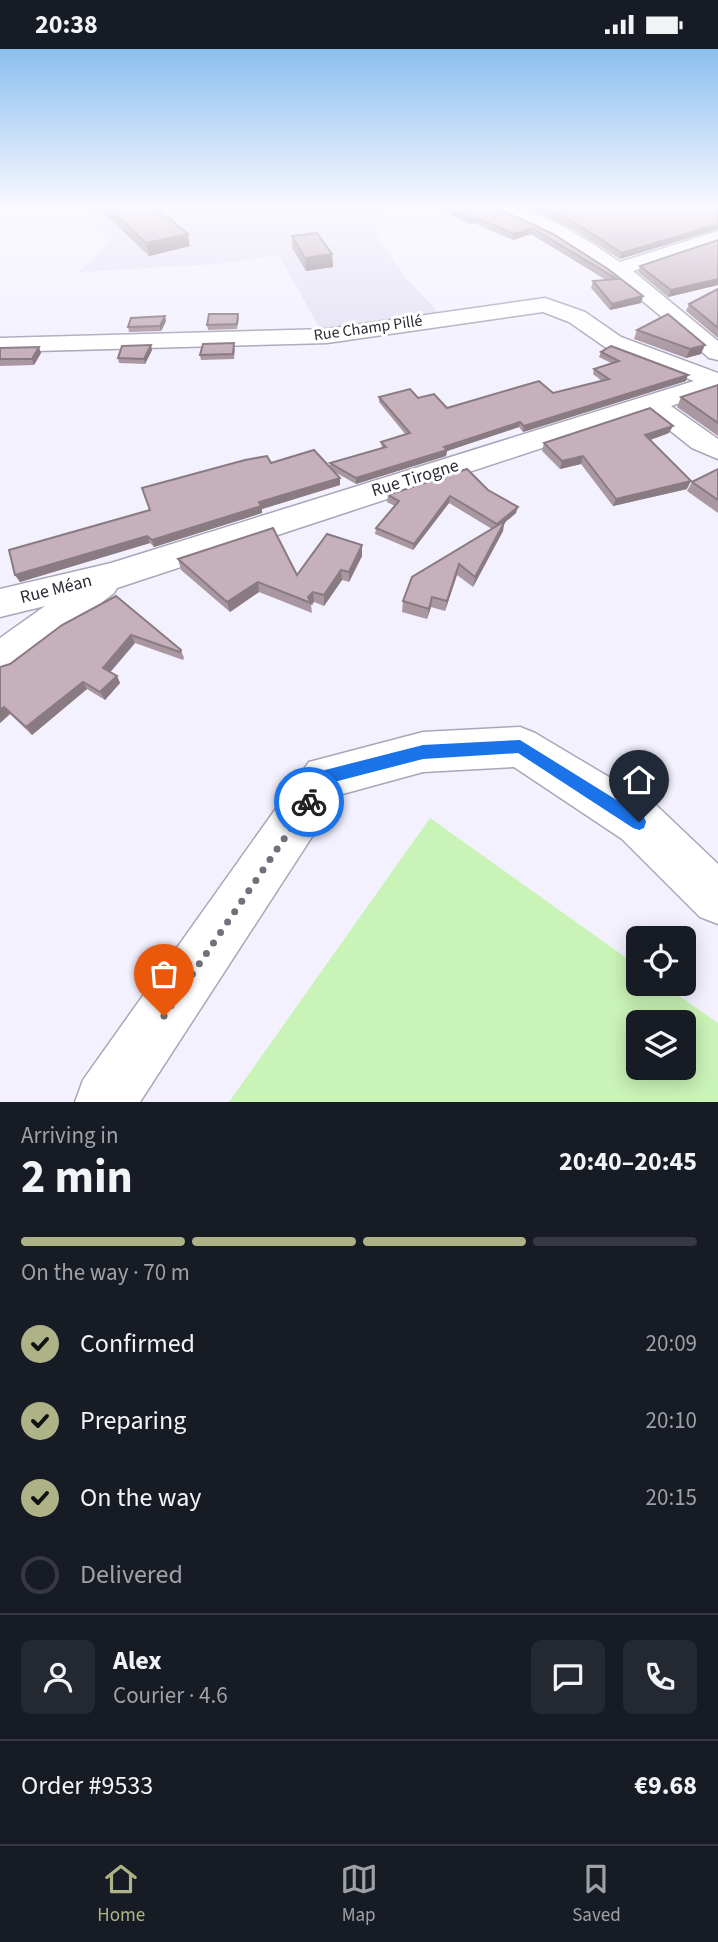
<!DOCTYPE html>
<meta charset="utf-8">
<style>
:root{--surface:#171b24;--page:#242831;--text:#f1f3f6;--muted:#9ea1a6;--line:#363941;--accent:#aeb287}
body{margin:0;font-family:"Source Sans 3",sans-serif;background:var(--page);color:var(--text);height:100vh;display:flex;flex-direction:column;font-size:26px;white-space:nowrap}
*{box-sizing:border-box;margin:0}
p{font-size:23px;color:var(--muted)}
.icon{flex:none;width:38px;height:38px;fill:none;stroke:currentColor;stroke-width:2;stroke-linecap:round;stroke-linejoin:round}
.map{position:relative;height:1053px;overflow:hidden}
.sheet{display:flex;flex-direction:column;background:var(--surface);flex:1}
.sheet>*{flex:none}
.fabs{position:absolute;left:626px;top:877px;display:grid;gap:14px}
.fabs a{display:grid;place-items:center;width:70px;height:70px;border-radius:10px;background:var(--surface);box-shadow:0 4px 18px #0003;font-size:35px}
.pin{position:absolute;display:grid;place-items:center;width:60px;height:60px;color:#fff;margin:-72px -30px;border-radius:50% 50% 50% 0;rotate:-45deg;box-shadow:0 0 7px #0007}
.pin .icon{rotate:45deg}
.courier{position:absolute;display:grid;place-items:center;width:70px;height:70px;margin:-35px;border:5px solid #1a73e8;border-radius:50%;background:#fff;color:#222;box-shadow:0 2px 9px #0007}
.headline em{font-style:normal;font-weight:700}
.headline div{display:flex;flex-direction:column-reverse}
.headline{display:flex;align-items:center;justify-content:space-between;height:119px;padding:0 21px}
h1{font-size:46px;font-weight:700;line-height:52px}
.bar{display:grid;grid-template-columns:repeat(4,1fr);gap:10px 7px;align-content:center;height:84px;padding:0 21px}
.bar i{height:9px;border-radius:5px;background:var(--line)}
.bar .current{background:var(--accent)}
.bar p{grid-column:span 4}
.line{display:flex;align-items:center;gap:18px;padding:0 21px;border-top:2px solid var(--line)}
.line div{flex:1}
.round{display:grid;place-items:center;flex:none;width:74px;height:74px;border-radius:10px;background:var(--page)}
ol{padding:0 21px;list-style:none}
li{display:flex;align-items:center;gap:21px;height:77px}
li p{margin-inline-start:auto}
li .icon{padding:7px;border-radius:50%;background:var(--accent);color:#111;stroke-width:4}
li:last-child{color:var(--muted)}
li i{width:38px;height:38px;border:4px solid var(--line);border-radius:50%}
.status{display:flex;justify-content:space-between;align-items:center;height:49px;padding:0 35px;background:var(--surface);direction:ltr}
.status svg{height:19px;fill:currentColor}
.menu{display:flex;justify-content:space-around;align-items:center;height:98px;border-top:2px solid var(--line);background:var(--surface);font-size:19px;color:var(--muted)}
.menu a{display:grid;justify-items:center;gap:4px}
.menu .current{color:var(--accent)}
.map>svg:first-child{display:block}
.built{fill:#e5e2f3}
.green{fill:#caf3b7;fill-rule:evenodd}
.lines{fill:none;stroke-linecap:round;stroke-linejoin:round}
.minor-casing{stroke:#a9a6b9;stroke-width:3}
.minor{fill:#fff;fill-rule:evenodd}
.wall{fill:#a997a1}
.shaded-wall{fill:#8a7b83}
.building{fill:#c5b0bb;stroke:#8a7b83;stroke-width:2}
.route{fill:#1a73e8}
.done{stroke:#72717b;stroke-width:7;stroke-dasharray:0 12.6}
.labels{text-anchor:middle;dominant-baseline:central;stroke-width:6;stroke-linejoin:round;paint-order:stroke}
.far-street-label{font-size:16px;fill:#2d2c34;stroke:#fff}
.street-label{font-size:18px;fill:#2d2c34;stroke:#fff}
</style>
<div class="status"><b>20:38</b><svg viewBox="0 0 49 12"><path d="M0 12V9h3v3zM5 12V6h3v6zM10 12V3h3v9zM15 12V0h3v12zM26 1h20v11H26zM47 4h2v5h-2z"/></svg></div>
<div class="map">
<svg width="718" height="1053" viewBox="0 0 718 1053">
<rect width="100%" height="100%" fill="#f3f1fe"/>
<polygon class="built" points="94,157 387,157 383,176 373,181 404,227 442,267 321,282 279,206 218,215 79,223 109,193 88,170"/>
<path class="green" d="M430 769 639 918V934L662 935 718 974V1053H229ZM639 973H684V1018H639Z"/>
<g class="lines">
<defs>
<g id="minor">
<path d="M491 157C539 157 581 187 620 213L718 182V194L633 222 718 292V311L709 309C642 250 578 193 493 161Z"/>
<polygon points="545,249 585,263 621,288 718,324 718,341 671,357 718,390 718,410 692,399 648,364 117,539 114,544 14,621 0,626 0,589 45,557 0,568 0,540 111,514 694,332 605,298 569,273 543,263 327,294 0,303 0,289 327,280"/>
<polygon points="520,678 535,684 656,756 718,815 718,875 700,868 622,790 514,718 423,723 339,746 140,1053 75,1053 83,1031 309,713 423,683"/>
</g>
</defs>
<use href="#minor" class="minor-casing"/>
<use href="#minor" class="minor"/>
</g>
<g class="wall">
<polygon points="102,157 154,157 190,197 149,207 104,164"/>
<polygon points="434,157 493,157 553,185 643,247 641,254 610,261 591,239 593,232 606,231 531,185 513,191 474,174 469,175"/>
<polygon points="513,157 718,157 718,180 620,210 576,182 543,165"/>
<polygon points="292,187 332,205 333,218 306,222 292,199"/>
<polygon points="718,191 718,236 668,248 638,223 640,217"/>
<polygon points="718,240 718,289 686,262 689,255"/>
<polygon points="238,265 239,270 237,280 208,281 207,276"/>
<polygon points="668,265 701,305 686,309 634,290 637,281"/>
<polygon points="166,272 161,282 129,283 128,278"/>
<polygon points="0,299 41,304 34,316 0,317"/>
<polygon points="235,299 234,310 201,311 200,306"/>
<polygon points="152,301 145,315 119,314 118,309"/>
<polygon points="601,303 686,332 523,383 519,378 447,402 446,407 356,435 333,422 340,436 262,460 262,464 154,498 150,494 20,533 15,526 271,414 330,419 330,414 382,400 381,393 406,386 379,353 379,348 418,349 447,359 553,344 602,332 593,325 594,320 611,314 599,308"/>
<polygon points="718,336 718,387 677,358 681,348"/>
<polygon points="669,384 650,391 687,440 613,457 581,415 560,420 542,402 544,394"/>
<polygon points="718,420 718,464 687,442 692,433"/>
<polygon points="488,441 516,464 504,474 503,482 473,538 457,526 445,562 431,558 427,570 402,563 403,552 492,480 449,454 413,501 375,485 376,479 395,457 387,453 388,446"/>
<polygon points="362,507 349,533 342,531 324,557 314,553 311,556 312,564 259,543 230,563 181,521 178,510 297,526"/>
<polygon points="116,547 181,601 184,609 183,611 135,594 110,623 117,627 120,634 105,651 87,640 32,686 10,665 0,674 0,618 10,615"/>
</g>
<g class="shaded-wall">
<polygon points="474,168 474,174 469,175 470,169"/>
<polygon points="718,175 718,180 620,210 622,204"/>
<polygon points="532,179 531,185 513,191 514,185"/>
<polygon points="188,185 190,197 149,207 146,194"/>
<polygon points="332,205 333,218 306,222 305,209"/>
<polygon points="718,230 718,236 668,248 671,241"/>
<polygon points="643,247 641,254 610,261 612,255"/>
<polygon points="165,267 166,272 161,282 160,277"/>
<polygon points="151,296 152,301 145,315 144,310"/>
<polygon points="705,296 701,305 686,309 690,300"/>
<polygon points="39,298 41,304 34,316 32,310"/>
<polygon points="688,326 686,332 523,383 524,377"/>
<polygon points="520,373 519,378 447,402 446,407 356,435 356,429 444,398"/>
<polygon points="673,377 669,384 642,394 645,386"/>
<polygon points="583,407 581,415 560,420 562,412"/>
<polygon points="340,429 340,436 262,460 262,464 154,498 152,491 259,453"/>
<polygon points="691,432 687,440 613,457 616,450"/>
<polygon points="450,447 449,454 413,501 414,495"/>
<polygon points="518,458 516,464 504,474 503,482 473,538 475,528 496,482 497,475"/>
<polygon points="147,487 150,494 20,533 15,526"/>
<polygon points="362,496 362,507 349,533 349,523"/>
<polygon points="459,515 457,526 445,562 447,552"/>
<polygon points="341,521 342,531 324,557 324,546"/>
<polygon points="258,533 259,543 230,563 227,553"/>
<polygon points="313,543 314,553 311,556 308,548"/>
<polygon points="432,548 431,558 427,570 429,560"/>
<polygon points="131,586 135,594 107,627 103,619"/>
<polygon points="117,627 120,634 105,651 100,643"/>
<polygon points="83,633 87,640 32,686 26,678"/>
<polygon points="4,658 10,665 0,674 0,661"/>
</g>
<g class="building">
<polygon points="106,157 154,157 188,185 146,194"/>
<polygon points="446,157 493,157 553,185 608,220 643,247 612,255 593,232 617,230 532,179 514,185 474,168 470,169"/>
<polygon points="535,157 718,157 718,175 622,204 577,175 545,159"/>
<polygon points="317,184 332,205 305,209 292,187"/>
<polygon points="718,191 718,230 671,241 640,217"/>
<polygon points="718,240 718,279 689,255"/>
<polygon points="209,265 238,265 237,275 207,276"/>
<polygon points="668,265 705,296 690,300 637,281"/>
<polygon points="165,267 160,277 128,278 131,269"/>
<polygon points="234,294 233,305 200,306 203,295"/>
<polygon points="151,296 144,310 118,309 122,297"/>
<polygon points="611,297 688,326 524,377 520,373 444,398 447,401 356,429 330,414 386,398 381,393 410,384 379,348 410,340 418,349 434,345 447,359 539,332 553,344 609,330 594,320 619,312 601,303"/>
<polygon points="39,298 32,310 0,310 0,299"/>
<polygon points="718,336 718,374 681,348"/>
<polygon points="650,359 673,377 645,386 691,432 616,450 583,407 562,412 544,394"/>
<polygon points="314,401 340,429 259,453 261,457 152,491 147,487 15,526 9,501 150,461 142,439 245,411 267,407 271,414"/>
<polygon points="467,420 488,441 518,458 497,475 450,447 414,495 376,479 399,452 388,446"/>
<polygon points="718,420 718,451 692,433"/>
<polygon points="505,472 475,528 459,515 447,552 432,548 429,560 403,552 412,528"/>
<polygon points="273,479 297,526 327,485 362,496 349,523 341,521 324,546 313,543 308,548 311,554 258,533 227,553 178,510"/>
<polygon points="116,547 181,601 180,603 131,586 103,619 117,627 100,643 83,633 26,678 4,658 0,661 0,618 10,615 62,576"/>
</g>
<linearGradient id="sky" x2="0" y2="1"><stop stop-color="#8bbfef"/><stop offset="0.52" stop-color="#faf9ff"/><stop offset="1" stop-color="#faf9ff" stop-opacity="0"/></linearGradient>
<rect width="718" height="304" fill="url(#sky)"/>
<polygon class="route" points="520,691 644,768 646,773 644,779 639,781 633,779 518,704 423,710 330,734 314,758 309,760 304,758 302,753 320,723 325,721 423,696"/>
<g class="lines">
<polyline class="done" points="164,967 309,753"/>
</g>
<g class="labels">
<g class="far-street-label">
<text transform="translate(368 279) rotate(-8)">Rue Champ Pillé</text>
</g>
<g class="street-label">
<text transform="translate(415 429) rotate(-17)">Rue Tirogne</text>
<text transform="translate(56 540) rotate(-14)">Rue Méan</text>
</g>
</g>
</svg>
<div class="fabs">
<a><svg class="icon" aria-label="locate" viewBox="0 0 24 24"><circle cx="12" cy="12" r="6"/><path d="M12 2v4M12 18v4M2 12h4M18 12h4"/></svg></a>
<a><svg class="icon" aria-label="layers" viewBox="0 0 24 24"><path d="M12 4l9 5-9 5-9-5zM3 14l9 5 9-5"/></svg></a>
</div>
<div class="pin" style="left:164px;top:967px;background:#ea580c"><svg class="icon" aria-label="bag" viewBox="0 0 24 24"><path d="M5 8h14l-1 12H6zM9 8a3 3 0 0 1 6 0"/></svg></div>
<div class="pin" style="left:639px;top:773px;background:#1f2937"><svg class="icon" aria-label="home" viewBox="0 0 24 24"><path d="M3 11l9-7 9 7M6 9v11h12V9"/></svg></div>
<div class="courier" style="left:309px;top:753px"><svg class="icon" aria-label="bike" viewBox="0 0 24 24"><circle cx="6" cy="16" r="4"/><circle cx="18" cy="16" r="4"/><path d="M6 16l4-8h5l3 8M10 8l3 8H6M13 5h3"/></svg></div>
</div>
<section class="sheet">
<div class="headline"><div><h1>2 min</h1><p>Arriving in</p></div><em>20:40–20:45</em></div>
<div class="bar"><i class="current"></i><i class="current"></i><i class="current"></i><i></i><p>On the way · 70 m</p></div>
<ol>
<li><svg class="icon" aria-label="check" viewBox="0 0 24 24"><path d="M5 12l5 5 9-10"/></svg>Confirmed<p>20:09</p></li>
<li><svg class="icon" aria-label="check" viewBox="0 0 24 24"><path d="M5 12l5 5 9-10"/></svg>Preparing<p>20:10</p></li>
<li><svg class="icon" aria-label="check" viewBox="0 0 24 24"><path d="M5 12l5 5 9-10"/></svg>On the way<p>20:15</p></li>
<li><i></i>Delivered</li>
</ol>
<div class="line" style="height:126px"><a class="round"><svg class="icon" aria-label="person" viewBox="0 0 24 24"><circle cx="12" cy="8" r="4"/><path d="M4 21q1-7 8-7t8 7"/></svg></a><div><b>Alex</b><p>Courier · 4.6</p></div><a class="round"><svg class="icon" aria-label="chat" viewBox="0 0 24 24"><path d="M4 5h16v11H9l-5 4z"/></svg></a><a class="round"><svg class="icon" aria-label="phone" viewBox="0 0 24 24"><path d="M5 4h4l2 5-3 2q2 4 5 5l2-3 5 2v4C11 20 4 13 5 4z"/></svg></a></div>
<div class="line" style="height:91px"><div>Order #9533</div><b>€9.68</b></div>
</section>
<nav class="menu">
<a class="current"><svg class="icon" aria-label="home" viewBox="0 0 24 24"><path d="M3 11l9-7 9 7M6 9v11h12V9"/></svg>Home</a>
<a><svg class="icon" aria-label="map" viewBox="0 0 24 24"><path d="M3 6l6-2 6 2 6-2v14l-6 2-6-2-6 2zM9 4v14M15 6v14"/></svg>Map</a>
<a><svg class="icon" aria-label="saved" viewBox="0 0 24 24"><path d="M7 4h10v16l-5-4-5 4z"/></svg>Saved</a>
</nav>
